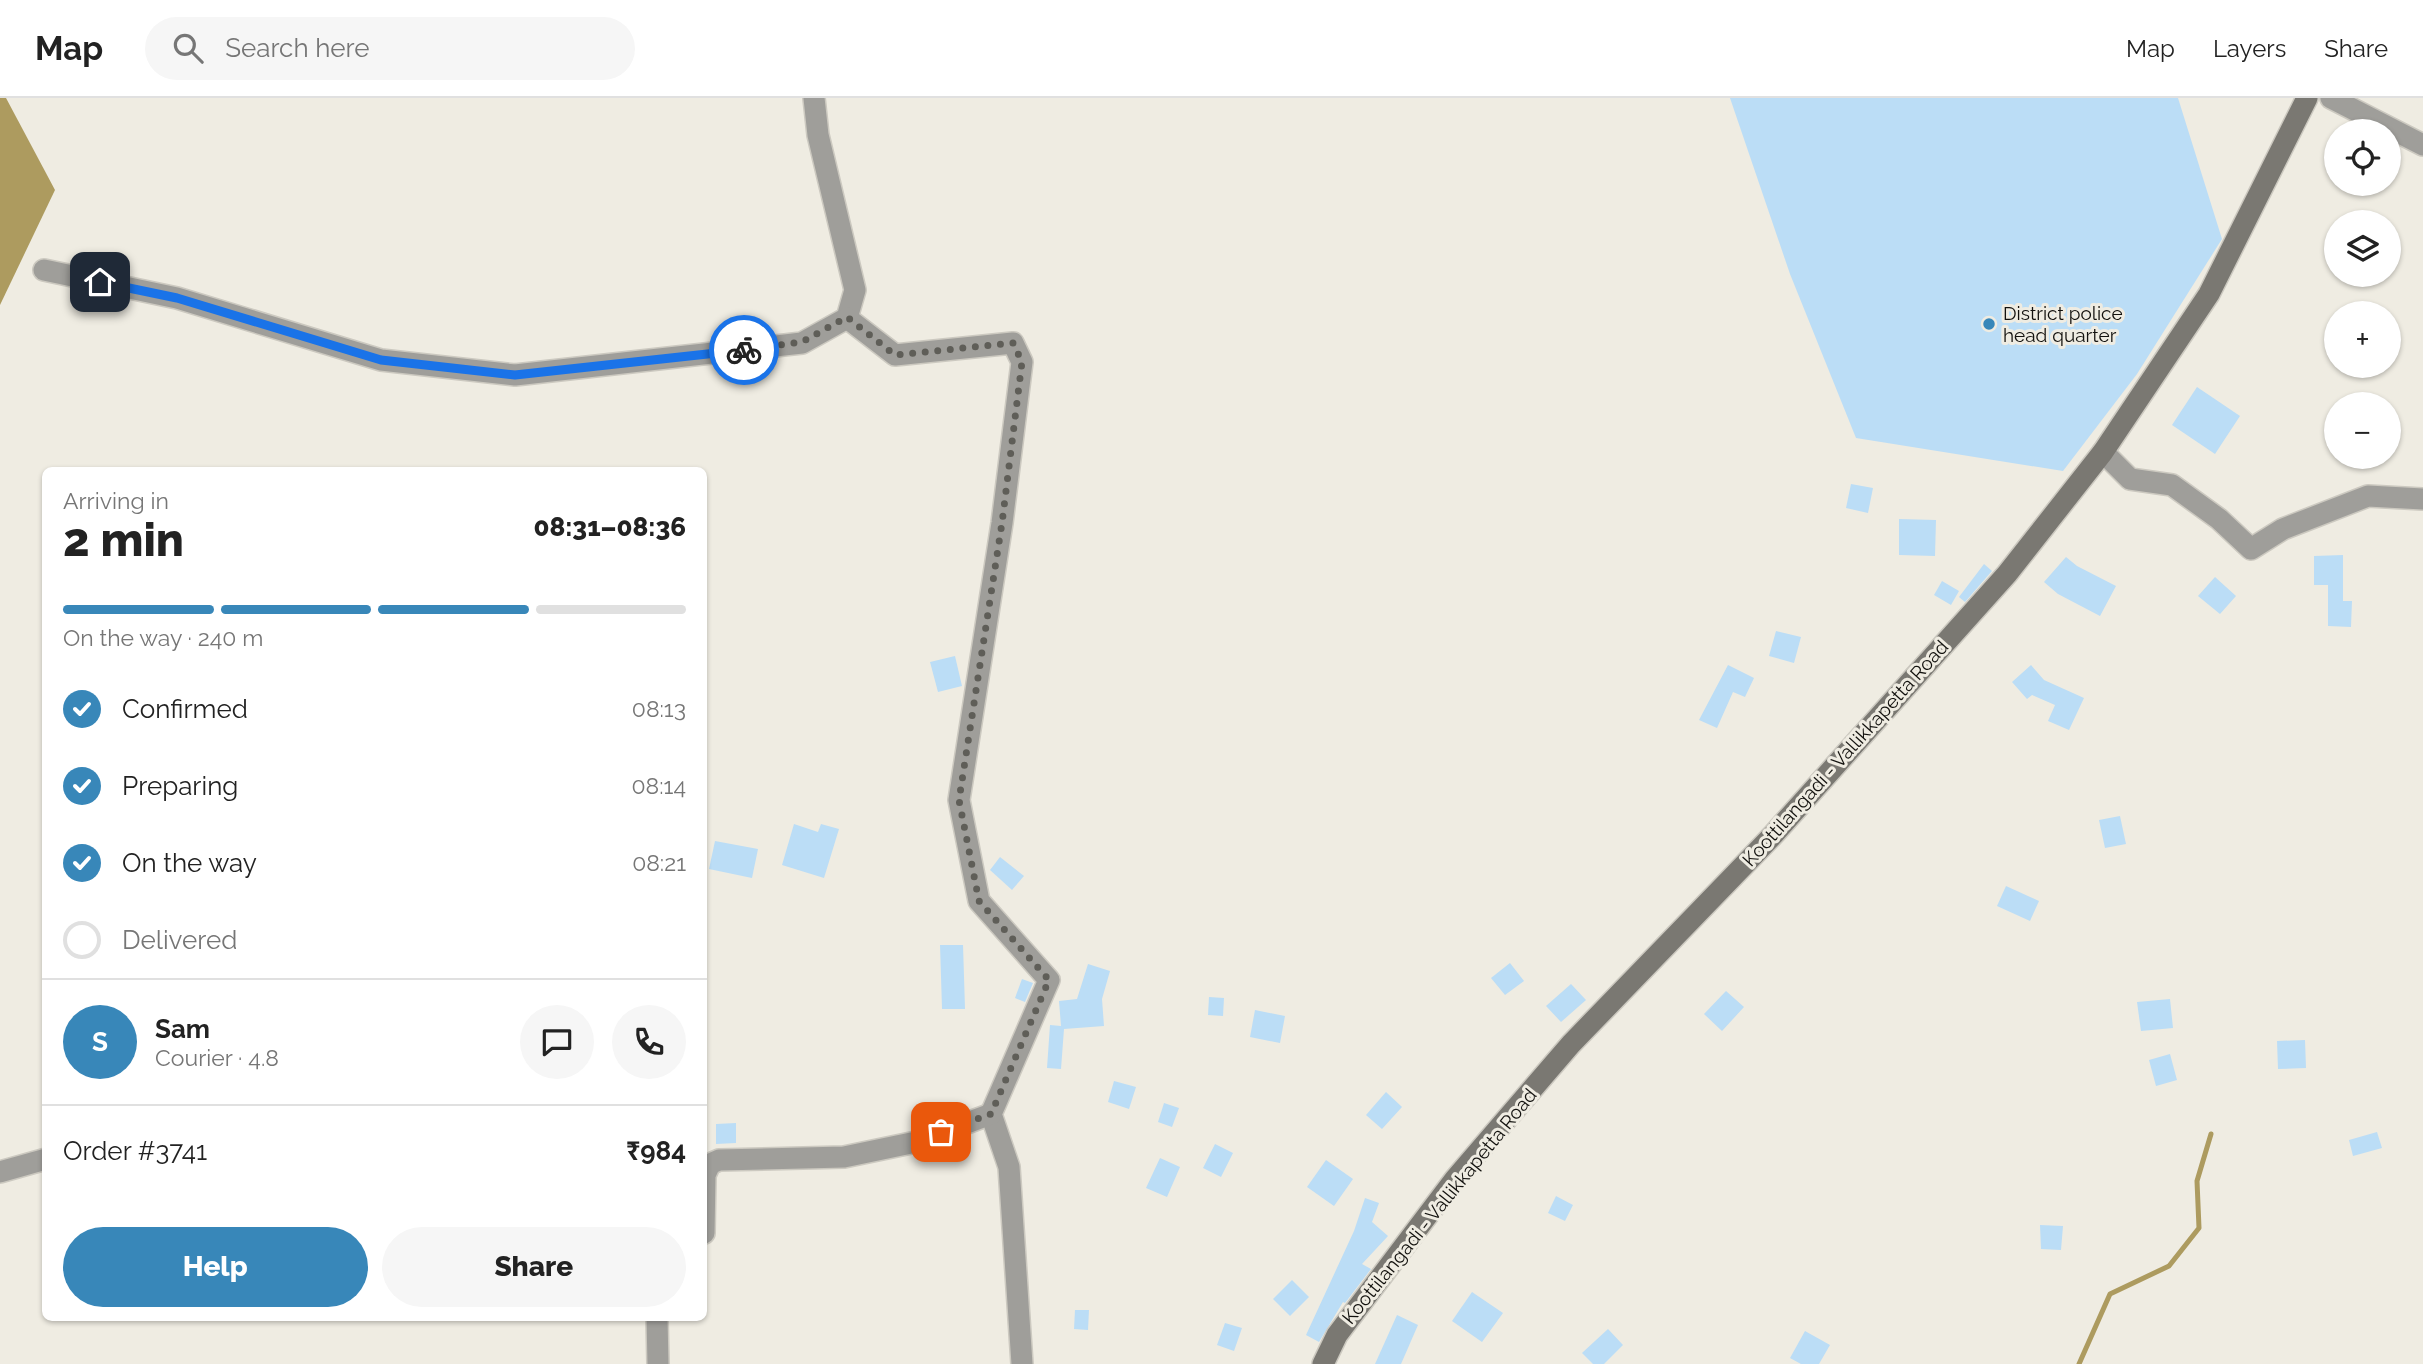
<!DOCTYPE html>
<meta charset="utf-8">
<style>
:root{--surface:#fff;--page:#f6f6f6;--text:#222;--muted:#767676;--line:#e0e0e0;--accent:#3887b9}
body{margin:0;font-family:Raleway,sans-serif;background:var(--page);color:var(--text);height:100vh;display:flex;flex-direction:column;font-size:26px;white-space:nowrap}
*{box-sizing:border-box;margin:0}
p{font-size:23px;color:var(--muted)}
.icon{flex:none;width:38px;height:38px;fill:none;stroke:currentColor;stroke-width:2;stroke-linecap:round;stroke-linejoin:round}
.map{position:relative;flex:1;overflow:hidden}
.details{position:absolute;left:42px;top:369px;width:665px;height:854px;display:flex;flex-direction:column;background:var(--surface);border-radius:10px;box-shadow:0 2px 5px #0004}
.details>*{flex:none}
.fabs{position:absolute;left:2324px;top:21px;display:grid;gap:14px}
.fabs a{display:grid;place-items:center;width:77px;height:77px;border-radius:50%;background:var(--surface);box-shadow:0 2px 5px #0004;font-size:35px}
.pin{position:absolute;display:grid;place-items:center;width:60px;height:60px;color:#fff;margin:-30px;border-radius:14px;box-shadow:0 4px 10px #0006}
.courier{position:absolute;display:grid;place-items:center;width:70px;height:70px;margin:-35px;border:5px solid #1a73e8;border-radius:50%;background:#fff;color:#222;box-shadow:0 2px 9px #0007}
.summary em{font-style:normal;font-weight:800}
.summary div{display:flex;flex-direction:column-reverse}
.summary{display:flex;align-items:center;justify-content:space-between;height:119px;padding:0 21px}
h1{font-size:46px;font-weight:800;line-height:52px}
.bar{display:grid;grid-template-columns:repeat(4,1fr);gap:10px 7px;align-content:center;height:84px;padding:0 21px}
.bar i{height:9px;border-radius:5px;background:var(--line)}
.bar .current{background:var(--accent)}
.bar p{grid-column:span 4}
.line{display:flex;align-items:center;gap:18px;padding:0 21px;border-top:2px solid var(--line)}
.line div{flex:1}
.round{display:grid;place-items:center;flex:none;width:74px;height:74px;border-radius:37px;background:var(--page)}
ol{padding:0 21px;list-style:none}
li{display:flex;align-items:center;gap:21px;height:77px}
li p{margin-inline-start:auto}
li .icon{padding:7px;border-radius:50%;background:var(--accent);color:#fff;stroke-width:4}
li:last-child{color:var(--muted)}
li i{width:38px;height:38px;border:4px solid var(--line);border-radius:50%}
.action{display:flex;gap:14px;margin-top:auto;padding:14px 21px}
.action a{flex:1;height:80px;border-radius:42px;background:var(--accent);color:#fff;font-size:28px;font-weight:800;line-height:80px;text-align:center}
.action a+a{background:var(--page);color:var(--text)}
header{display:flex;align-items:center;gap:42px;box-sizing:border-box;height:98px;padding:0 35px;background:var(--surface);border-bottom:2px solid var(--line)}
header strong{font-size:33px}
nav{display:flex;gap:38px;margin-inline-start:auto;font-size:24px}
.search{width:490px;height:63px;background:var(--page);display:flex;align-items:center;gap:18px;box-sizing:border-box;padding:0 24px;border-radius:38px;color:var(--muted);font-size:26px}
.map>svg:first-child{display:block}
.water{fill:#ad9b5f}
.lines{fill:none;stroke-linecap:round;stroke-linejoin:round}
.stream{stroke:#ad9b5f;stroke-width:5}
.building{fill:#bbddf6}
.street-casing{stroke:#ccc9c0;stroke-width:24}
.secondary-casing{stroke:#ccc9c0;stroke-width:24}
.street{stroke:#9f9e9a;stroke-width:21}
.secondary{stroke:#7a7872;stroke-width:21}
.done{stroke:#5f5e58;stroke-width:7;stroke-dasharray:0 12.6}
.route{stroke:#1a73e8;stroke-width:9}
.poi-dot{fill:#3887b9;stroke:#efece2;stroke-width:2.5}
.labels{text-anchor:middle;dominant-baseline:central;stroke-width:6;stroke-linejoin:round;paint-order:stroke}
.poi-label{font-size:19px;fill:#12110e;stroke:#efece2;text-anchor:start}
.street-label{font-size:19px;fill:#12110e;stroke:#efece2}
</style>
<header>
<strong>Map</strong>
<div class="search"><svg class="icon" aria-label="search" viewBox="0 0 24 24"><circle cx="10" cy="10" r="6"/><path d="M15 15l6 6"/></svg>Search here</div>
<nav><a>Map</a><a>Layers</a><a>Share</a></nav>
</header>
<div class="map">
<svg width="2423" height="1266" viewBox="0 0 2423 1266">
<rect width="100%" height="100%" fill="#efece2"/>
<polygon class="water" points="0,0 6,0 55,92 0,207"/>
<g class="lines">
<polyline class="stream" points="2079,1266 2110,1196 2169,1168 2199,1130 2197,1083 2211,1036"/>
</g>
<g class="building">
<polygon points="1730,0 2178,0 2222,141 2137,276 2063,373 1856,340 1790,176"/>
<polygon points="2197,289 2240,318 2215,356 2172,327"/>
<polygon points="1851,386 1873,390 1868,415 1846,410"/>
<polygon points="1899,421 1936,422 1935,458 1899,457"/>
<polygon points="2343,457 2343,503 2352,503 2351,529 2328,528 2328,487 2314,487 2314,458"/>
<polygon points="2066,459 2077,468 2116,488 2100,518 2058,496 2044,484"/>
<polygon points="1984,466 1992,473 1965,504 1959,499"/>
<polygon points="2215,479 2236,498 2220,516 2198,498"/>
<polygon points="1942,483 1959,493 1951,507 1934,497"/>
<polygon points="1776,533 1801,539 1794,565 1769,558"/>
<polygon points="955,558 962,588 938,594 930,564"/>
<polygon points="1728,567 1754,580 1745,599 1733,594 1717,630 1699,622"/>
<polygon points="2031,567 2044,582 2084,600 2069,632 2048,623 2055,607 2032,597 2027,601 2012,584"/>
<polygon points="2120,718 2126,746 2105,750 2099,722"/>
<polygon points="794,726 818,734 821,726 839,731 824,780 782,767"/>
<polygon points="715,743 758,751 752,780 709,771"/>
<polygon points="1000,759 1024,778 1012,792 990,772"/>
<polygon points="2006,788 2039,803 2030,823 1997,808"/>
<polygon points="940,847 963,847 965,911 942,911"/>
<polygon points="1510,865 1524,883 1505,897 1491,880"/>
<polygon points="1088,866 1110,873 1102,901 1104,928 1064,931 1061,971 1047,970 1050,927 1061,928 1059,903 1077,901"/>
<polygon points="1022,881 1033,885 1025,904 1015,900"/>
<polygon points="1571,886 1586,902 1561,924 1546,908"/>
<polygon points="1726,893 1744,909 1722,933 1704,916"/>
<polygon points="1209,899 1224,900 1223,918 1208,917"/>
<polygon points="2170,901 2173,930 2141,933 2137,904"/>
<polygon points="1255,912 1285,918 1280,945 1250,939"/>
<polygon points="2305,942 2306,970 2278,971 2277,943"/>
<polygon points="2170,956 2177,982 2156,988 2149,962"/>
<polygon points="1114,983 1136,989 1129,1011 1108,1004"/>
<polygon points="1386,994 1402,1009 1382,1031 1366,1017"/>
<polygon points="1164,1005 1179,1010 1172,1029 1158,1024"/>
<polygon points="736,1025 736,1045 716,1046 716,1026"/>
<polygon points="2377,1034 2382,1050 2353,1058 2349,1042"/>
<polygon points="1215,1046 1233,1055 1221,1079 1203,1070"/>
<polygon points="1160,1060 1180,1069 1167,1099 1146,1090"/>
<polygon points="1326,1062 1353,1081 1334,1108 1307,1089"/>
<polygon points="1556,1098 1573,1107 1565,1123 1548,1115"/>
<polygon points="1365,1100 1379,1105 1372,1124 1388,1138 1362,1166 1371,1171 1345,1205 1343,1204 1319,1244 1306,1237 1354,1133"/>
<polygon points="2040,1127 2063,1128 2061,1152 2041,1151"/>
<polygon points="1292,1182 1309,1199 1290,1218 1273,1201"/>
<polygon points="1472,1194 1503,1215 1482,1244 1452,1223"/>
<polygon points="1075,1212 1089,1212 1088,1232 1074,1231"/>
<polygon points="1397,1217 1418,1227 1401,1266 1375,1266"/>
<polygon points="1225,1225 1242,1230 1234,1253 1217,1247"/>
<polygon points="1608,1231 1623,1247 1604,1266 1593,1266 1582,1255"/>
<polygon points="1805,1233 1830,1247 1819,1266 1801,1266 1790,1260"/>
</g>
<g class="lines">
<defs>
<g id="street">
<polyline points="2331,0 2423,47"/>
<polyline points="44,172 177,200 381,262 515,277 802,245 847,220 855,192 818,37 814,0"/>
<polyline points="847,220 895,257 1013,245 1022,264 1002,425 959,702 979,803 1049,882 991,1016 1009,1069 1022,1266"/>
<polyline points="2103,354 2130,381 2172,387 2219,421 2251,451 2283,431 2368,398 2423,401"/>
<polyline points="0,1074 46,1061"/>
<polyline points="704,1135 705,1077 710,1066 719,1062 844,1059 916,1044 991,1016"/>
<polyline points="657,1220 658,1266"/>
</g>
<polyline id="secondary" points="1323,1266 1337,1237 1455,1081 1571,946 1774,736 2007,476 2103,354 2209,196 2307,0"/>
</defs>
<use href="#street" class="street-casing"/>
<use href="#secondary" class="secondary-casing"/>
<use href="#street" class="street"/>
<use href="#secondary" class="secondary"/>
</g>
<g class="lines">
<polyline class="done" points="744,252 802,244 847,219 895,257 1013,245 1022,264 1002,425 959,702 979,803 1049,882 991,1016 941,1034"/>
<polyline class="route" points="100,184 177,200 381,262 515,277 744,252"/>
</g>
<circle class="poi-dot" cx="1989" cy="226" r="7"/>
<g class="labels">
<g class="poi-label">
<text x="2003" y="215">District police<tspan x="2003" dy="22">head quarter</tspan></text>
</g>
<g class="street-label">
<text transform="translate(1845 655) rotate(-48)">Koottilangadi - Vallikkapetta Road</text>
<text transform="translate(1439 1108) rotate(-51)">Koottilangadi - Vallikkapetta Road</text>
</g>
</g>
</svg>
<div class="fabs">
<a><svg class="icon" aria-label="locate" viewBox="0 0 24 24"><circle cx="12" cy="12" r="6"/><path d="M12 2v4M12 18v4M2 12h4M18 12h4"/></svg></a>
<a><svg class="icon" aria-label="layers" viewBox="0 0 24 24"><path d="M12 4l9 5-9 5-9-5zM3 14l9 5 9-5"/></svg></a>
<a>+</a>
<a>−</a>
</div>
<div class="pin" style="left:941px;top:1034px;background:#ea580c"><svg class="icon" aria-label="bag" viewBox="0 0 24 24"><path d="M5 8h14l-1 12H6zM9 8a3 3 0 0 1 6 0"/></svg></div>
<div class="pin" style="left:100px;top:184px;background:#1f2937"><svg class="icon" aria-label="home" viewBox="0 0 24 24"><path d="M3 11l9-7 9 7M6 9v11h12V9"/></svg></div>
<div class="courier" style="left:744px;top:252px"><svg class="icon" aria-label="bike" viewBox="0 0 24 24"><circle cx="6" cy="16" r="4"/><circle cx="18" cy="16" r="4"/><path d="M6 16l4-8h5l3 8M10 8l3 8H6M13 5h3"/></svg></div>
<section class="details">
<div class="summary"><div><h1>2 min</h1><p>Arriving in</p></div><em>08:31–08:36</em></div>
<div class="bar"><i class="current"></i><i class="current"></i><i class="current"></i><i></i><p>On the way · 240 m</p></div>
<ol>
<li><svg class="icon" aria-label="check" viewBox="0 0 24 24"><path d="M5 12l5 5 9-10"/></svg>Confirmed<p>08:13</p></li>
<li><svg class="icon" aria-label="check" viewBox="0 0 24 24"><path d="M5 12l5 5 9-10"/></svg>Preparing<p>08:14</p></li>
<li><svg class="icon" aria-label="check" viewBox="0 0 24 24"><path d="M5 12l5 5 9-10"/></svg>On the way<p>08:21</p></li>
<li><i></i>Delivered</li>
</ol>
<div class="line" style="height:126px"><b class="round" style="background:var(--accent);color:#fff">S</b><div><b>Sam</b><p>Courier · 4.8</p></div><a class="round"><svg class="icon" aria-label="chat" viewBox="0 0 24 24"><path d="M4 5h16v11H9l-5 4z"/></svg></a><a class="round"><svg class="icon" aria-label="phone" viewBox="0 0 24 24"><path d="M5 4h4l2 5-3 2q2 4 5 5l2-3 5 2v4C11 20 4 13 5 4z"/></svg></a></div>
<div class="line" style="height:91px"><div>Order #3741</div><b>₹984</b></div>
<div class="action"><a>Help</a><a>Share</a></div>
</section>
</div>
